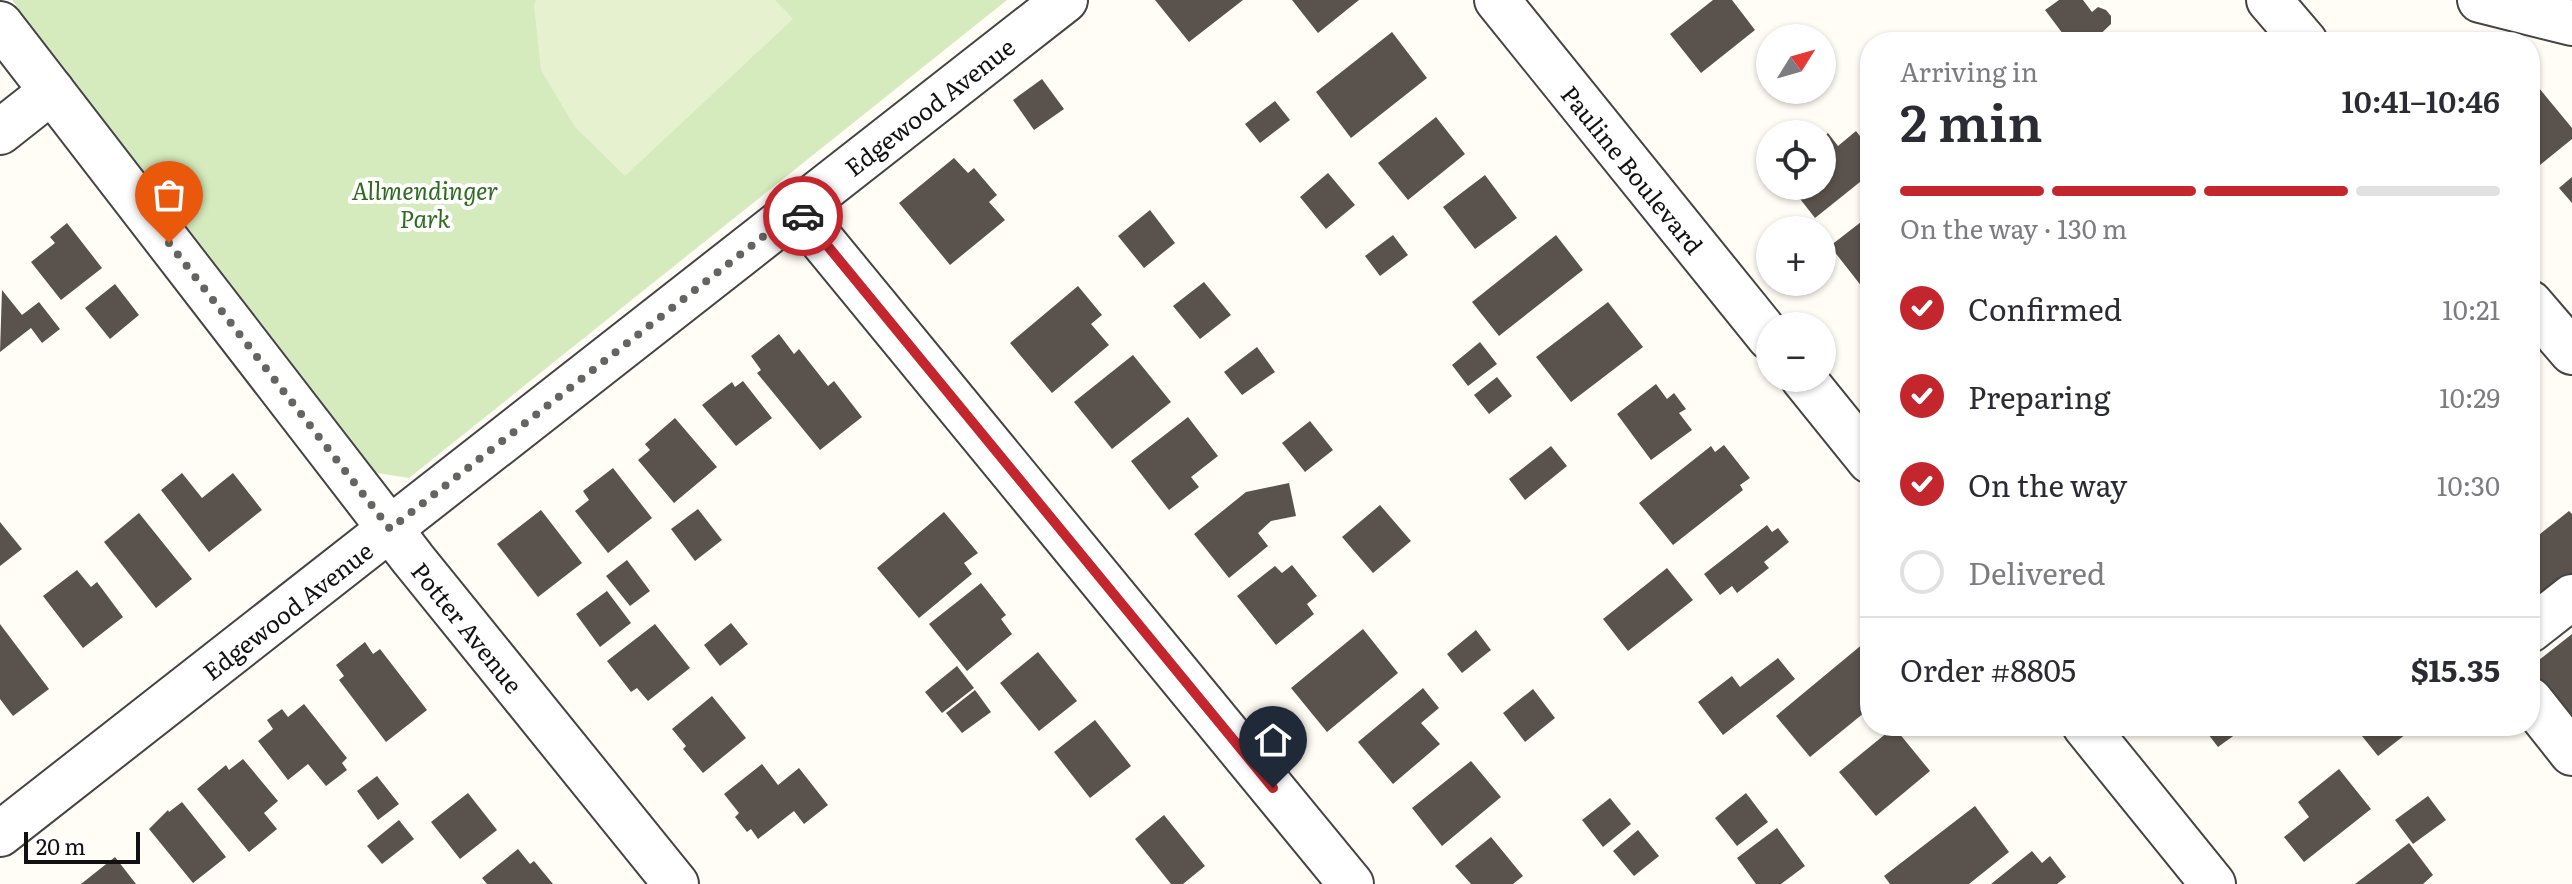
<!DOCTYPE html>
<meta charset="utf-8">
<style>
:root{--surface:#fff;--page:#f2f2f3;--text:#2b2b33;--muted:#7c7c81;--line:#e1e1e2;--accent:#c4262e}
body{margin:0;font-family:Literata,serif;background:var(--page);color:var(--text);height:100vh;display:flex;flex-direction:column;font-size:30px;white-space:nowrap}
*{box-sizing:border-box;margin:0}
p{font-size:26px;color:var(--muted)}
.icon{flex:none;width:44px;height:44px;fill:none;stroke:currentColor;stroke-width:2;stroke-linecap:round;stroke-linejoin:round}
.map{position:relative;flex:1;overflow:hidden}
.drawer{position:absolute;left:1860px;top:32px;width:680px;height:704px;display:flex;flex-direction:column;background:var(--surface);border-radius:32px;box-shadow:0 2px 6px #0004}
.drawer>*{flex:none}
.needle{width:52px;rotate:53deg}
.controls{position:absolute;left:1756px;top:24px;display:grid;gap:16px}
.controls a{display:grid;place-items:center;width:80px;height:80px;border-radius:50%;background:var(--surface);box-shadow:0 2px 6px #0004;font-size:40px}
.scale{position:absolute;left:24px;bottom:20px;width:116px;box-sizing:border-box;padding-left:8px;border:4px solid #111;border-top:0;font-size:22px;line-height:28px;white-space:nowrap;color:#111;-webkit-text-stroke:6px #fff;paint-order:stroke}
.pin{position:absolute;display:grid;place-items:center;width:68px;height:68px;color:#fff;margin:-82px -34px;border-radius:50% 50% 50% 0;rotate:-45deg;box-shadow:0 0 8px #0007}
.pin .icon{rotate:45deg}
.courier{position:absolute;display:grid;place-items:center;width:80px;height:80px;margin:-40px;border:6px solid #c4262e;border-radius:50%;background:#fff;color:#222;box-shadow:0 2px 10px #0007}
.overview em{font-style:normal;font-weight:600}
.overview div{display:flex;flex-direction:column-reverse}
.overview{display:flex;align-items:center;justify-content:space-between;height:136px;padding:0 40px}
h1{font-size:52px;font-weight:600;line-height:60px}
.bar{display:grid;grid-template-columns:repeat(4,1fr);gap:12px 8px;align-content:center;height:96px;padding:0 40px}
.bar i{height:10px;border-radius:6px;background:var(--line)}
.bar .current{background:var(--accent)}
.bar p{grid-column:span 4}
.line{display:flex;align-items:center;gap:20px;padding:0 40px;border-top:2px solid var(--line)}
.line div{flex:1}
ol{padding:0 40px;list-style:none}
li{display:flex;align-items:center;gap:24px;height:88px}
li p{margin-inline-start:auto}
li .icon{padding:8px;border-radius:50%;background:var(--accent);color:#fff;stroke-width:4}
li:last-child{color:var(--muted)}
li i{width:44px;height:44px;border:4px solid var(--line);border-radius:50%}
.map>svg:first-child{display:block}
.green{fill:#d5ebbd}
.pitch{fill:#e6f2cf}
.building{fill:#5a524d}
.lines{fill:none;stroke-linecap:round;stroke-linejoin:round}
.minor-casing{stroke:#444;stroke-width:48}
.minor{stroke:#fff;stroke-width:44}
.done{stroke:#646461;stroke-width:8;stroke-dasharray:0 14.4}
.route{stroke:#c4262e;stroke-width:10}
.labels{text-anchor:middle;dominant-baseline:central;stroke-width:8;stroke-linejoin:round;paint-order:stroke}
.street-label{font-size:24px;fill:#111;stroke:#fff}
.park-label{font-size:24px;font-style:italic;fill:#2f6b1f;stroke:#fff}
</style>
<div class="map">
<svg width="2572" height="884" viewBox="0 0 2572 884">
<rect width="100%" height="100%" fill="#fffdf5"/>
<polygon class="green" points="12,0 1007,0 409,478 377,473"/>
<polygon class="pitch" points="536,0 775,0 793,19 625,176 575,127 541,70 534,6"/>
<g class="building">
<polygon points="1155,0 1243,0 1189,42"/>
<polygon points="1292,0 1359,0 1318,33"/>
<polygon points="1713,0 1732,0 1755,30 1701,73 1670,34"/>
<polygon points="2059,0 2083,0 2092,12 2098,7 2106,10 2111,16 2111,24 2092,42 2069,42 2045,10"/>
<polygon points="1392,32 1427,78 1351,138 1316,92"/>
<polygon points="1042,79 1064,109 1034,130 1013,100"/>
<polygon points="2534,82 2572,128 2572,139 2540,165 2530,154 2530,85"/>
<polygon points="1275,101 1290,120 1260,143 1245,124"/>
<polygon points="1436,117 1465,154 1408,200 1378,163"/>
<polygon points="1856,131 1870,149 1870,174 1815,218 1790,186 1822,186 1822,138 1828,133 1838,146"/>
<polygon points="954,158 968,173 974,168 997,195 989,202 1005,220 950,265 899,203"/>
<polygon points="1328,173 1355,205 1326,229 1300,197"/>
<polygon points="1485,175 1517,218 1475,249 1443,207"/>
<polygon points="2572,177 2572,203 2559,188"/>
<polygon points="1150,210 1175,243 1144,268 1118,236"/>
<polygon points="1870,215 1870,290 1866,292 1830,246"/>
<polygon points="67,223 102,268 61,300 31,262 55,243 50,237"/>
<polygon points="1393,235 1408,255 1380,276 1365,256"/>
<polygon points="1556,235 1583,270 1499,336 1472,302"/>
<polygon points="1204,282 1231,315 1200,339 1173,306"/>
<polygon points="115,284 139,315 110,339 85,308"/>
<polygon points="1078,286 1102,315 1091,324 1109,345 1052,393 1010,343"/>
<polygon points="2,290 22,315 39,302 60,329 42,343 31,328 0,352"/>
<polygon points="1608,302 1643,347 1571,402 1536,357"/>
<polygon points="779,334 794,354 799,349 828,386 834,381 862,417 820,450 757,373 761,370 751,356"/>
<polygon points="1480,342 1497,364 1468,386 1452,365"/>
<polygon points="1257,347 1275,372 1242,395 1224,372"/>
<polygon points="1133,355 1171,402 1112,449 1074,402"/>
<polygon points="1497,377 1512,396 1489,414 1474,395"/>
<polygon points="743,381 772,418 736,446 702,405 732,382 735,387"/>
<polygon points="1656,384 1667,399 1674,393 1686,409 1679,413 1692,430 1651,460 1617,414"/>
<polygon points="1188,417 1218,456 1191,477 1199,487 1169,510 1131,461"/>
<polygon points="675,418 717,467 674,503 638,460 650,450 645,444"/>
<polygon points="1310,421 1333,450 1305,472 1282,443"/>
<polygon points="1724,445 1750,478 1740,485 1743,490 1673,545 1639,503 1711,446 1715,452"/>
<polygon points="1551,446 1567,466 1525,500 1509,479"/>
<polygon points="613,468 652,518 608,553 575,511 589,500 583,491"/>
<polygon points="182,473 202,498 233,473 262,510 209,552 161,490"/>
<polygon points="1289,483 1296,516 1271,521 1258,533 1268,546 1229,578 1194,534 1246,492"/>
<polygon points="1380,505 1411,541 1373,573 1342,537"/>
<polygon points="698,509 722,540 695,561 671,529"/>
<polygon points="541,510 582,563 538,597 497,544"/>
<polygon points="2569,511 2572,514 2572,579 2543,602 2530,586 2530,542"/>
<polygon points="944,512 978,553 964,563 972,574 919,618 877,568"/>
<polygon points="139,513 192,579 156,608 104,542"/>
<polygon points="0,522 22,549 0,566"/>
<polygon points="1767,525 1772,532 1778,528 1789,542 1764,562 1769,568 1737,593 1732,586 1720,595 1704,574"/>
<polygon points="627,560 650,591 630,606 606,576"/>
<polygon points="1292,565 1317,596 1307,604 1314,614 1276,645 1237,596 1275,566 1282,573"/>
<polygon points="1667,568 1693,600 1628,651 1603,619"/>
<polygon points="77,570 91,587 97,582 123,617 83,648 43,596"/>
<polygon points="981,583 1006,615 1001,619 1012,634 967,671 929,624"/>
<polygon points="607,591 631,623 600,647 576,614"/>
<polygon points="731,623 748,644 720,666 704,645"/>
<polygon points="0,624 49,689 13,716 0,699"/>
<polygon points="655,624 690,668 648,701 637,688 631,692 607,661"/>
<polygon points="1363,629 1398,673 1327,732 1291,688"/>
<polygon points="1476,630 1491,650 1462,673 1447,654"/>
<polygon points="2572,634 2572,719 2530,667"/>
<polygon points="1870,638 1870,708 1810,757 1776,716"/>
<polygon points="365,642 373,654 380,649 427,710 386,742 339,680 344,676 336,665"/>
<polygon points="1038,652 1077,701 1039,731 1000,683"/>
<polygon points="1778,658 1795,679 1723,735 1698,702 1732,676 1740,687"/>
<polygon points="957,666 974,688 942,713 925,692"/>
<polygon points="1423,688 1439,708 1421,723 1440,744 1393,784 1358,742"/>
<polygon points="1533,689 1555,718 1525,742 1503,713"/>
<polygon points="975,690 991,712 962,733 946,713"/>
<polygon points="712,696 746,738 703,773 683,749 686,746 672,729"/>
<polygon points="304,704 347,758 342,763 347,770 326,786 308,764 288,780 258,741 273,729 267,720 282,709 288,717"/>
<polygon points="1095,720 1131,766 1090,798 1054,752"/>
<polygon points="2202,726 2247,726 2218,747"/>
<polygon points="2376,726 2400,726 2406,734 2378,756 2362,736"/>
<polygon points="1894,727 1930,771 1876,816 1839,772"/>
<polygon points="243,759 278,801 264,813 277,829 249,852 197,789 226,765 229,770"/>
<polygon points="1471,761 1501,797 1442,846 1412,808"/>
<polygon points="762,764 778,785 799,768 828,805 804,824 794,811 758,839 751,829 747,832 735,817 739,813 724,794"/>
<polygon points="2339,769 2371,809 2304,862 2284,837 2309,817 2298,802"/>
<polygon points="377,776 399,804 378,820 357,791"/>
<polygon points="468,793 497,830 460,859 431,822"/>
<polygon points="1746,793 1768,822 1737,846 1715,818"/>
<polygon points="2428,796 2446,820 2413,844 2395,820"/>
<polygon points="1610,798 1631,824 1603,847 1582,820"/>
<polygon points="182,802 226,857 193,883 149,829 168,810 169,812"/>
<polygon points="1975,806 2009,852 1969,884 1890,884 1884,876"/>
<polygon points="1164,815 1205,866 1183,884 1171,884 1135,839"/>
<polygon points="399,820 414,839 382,864 367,846"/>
<polygon points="1777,828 1805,866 1781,884 1756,884 1737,858"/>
<polygon points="1638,830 1659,856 1634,876 1613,851"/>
<polygon points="1491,837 1523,876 1513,884 1471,884 1455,866"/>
<polygon points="2409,843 2433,875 2423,884 2355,884"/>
<polygon points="518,849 530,864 534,861 553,884 487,884 482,878"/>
<polygon points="2032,851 2042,863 2050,856 2066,877 2057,884 1991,884"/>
<polygon points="115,857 136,884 81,884"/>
</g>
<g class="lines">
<defs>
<g id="minor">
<polyline points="1497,0 1770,338"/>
<polyline points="2269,0 2305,42"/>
<polyline points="2480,0 2572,23"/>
<polyline points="0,24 413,559 676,884"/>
<polyline points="0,132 52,91"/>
<polyline points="797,210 1351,884"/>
<polyline points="2530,303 2572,352"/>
<polyline points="1803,378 1870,461"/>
<polyline points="2530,630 2572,597"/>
<polyline points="2530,700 2572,753"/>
<polyline points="2085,726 2213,884"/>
<polyline points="0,834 1065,0"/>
</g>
</defs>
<use href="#minor" class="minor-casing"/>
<use href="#minor" class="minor"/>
</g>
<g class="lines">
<polyline class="done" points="169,243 390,529 797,210 803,216"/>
<polyline class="route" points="803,216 1273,788"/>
</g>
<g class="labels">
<g class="street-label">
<text transform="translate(929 106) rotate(-38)">Edgewood Avenue</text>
<text transform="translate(1633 169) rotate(51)">Pauline Boulevard</text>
<text transform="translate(287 610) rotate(-38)">Edgewood Avenue</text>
<text transform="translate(468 627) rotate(51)">Potter Avenue</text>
</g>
<g class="park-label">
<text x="425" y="189">Allmendinger<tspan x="425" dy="28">Park</tspan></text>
</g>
</g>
</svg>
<div class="controls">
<a><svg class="needle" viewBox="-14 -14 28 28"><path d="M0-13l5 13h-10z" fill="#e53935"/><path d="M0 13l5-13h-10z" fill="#7c7c81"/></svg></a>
<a><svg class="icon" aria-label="locate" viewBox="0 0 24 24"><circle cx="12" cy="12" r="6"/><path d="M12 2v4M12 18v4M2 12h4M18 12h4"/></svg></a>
<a>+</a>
<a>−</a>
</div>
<div class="scale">20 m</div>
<div class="pin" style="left:169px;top:243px;background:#ea580c"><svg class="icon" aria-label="bag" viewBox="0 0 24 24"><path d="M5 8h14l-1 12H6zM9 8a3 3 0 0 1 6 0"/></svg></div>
<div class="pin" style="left:1273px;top:788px;background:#1f2937"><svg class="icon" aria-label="home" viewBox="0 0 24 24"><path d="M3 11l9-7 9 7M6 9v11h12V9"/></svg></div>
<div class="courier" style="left:803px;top:216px"><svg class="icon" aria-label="car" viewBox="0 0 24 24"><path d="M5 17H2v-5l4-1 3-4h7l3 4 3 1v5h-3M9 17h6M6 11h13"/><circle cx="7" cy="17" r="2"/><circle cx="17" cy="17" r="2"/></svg></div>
<section class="drawer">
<div class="overview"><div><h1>2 min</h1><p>Arriving in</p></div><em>10:41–10:46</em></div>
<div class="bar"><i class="current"></i><i class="current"></i><i class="current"></i><i></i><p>On the way · 130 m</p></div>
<ol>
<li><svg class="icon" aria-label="check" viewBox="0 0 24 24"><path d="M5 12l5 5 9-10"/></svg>Confirmed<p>10:21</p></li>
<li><svg class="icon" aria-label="check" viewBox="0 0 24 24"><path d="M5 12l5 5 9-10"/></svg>Preparing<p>10:29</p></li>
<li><svg class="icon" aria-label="check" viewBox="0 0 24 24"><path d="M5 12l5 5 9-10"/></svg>On the way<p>10:30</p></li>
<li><i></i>Delivered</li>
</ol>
<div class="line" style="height:104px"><div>Order #8805</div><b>$15.35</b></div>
</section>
</div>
